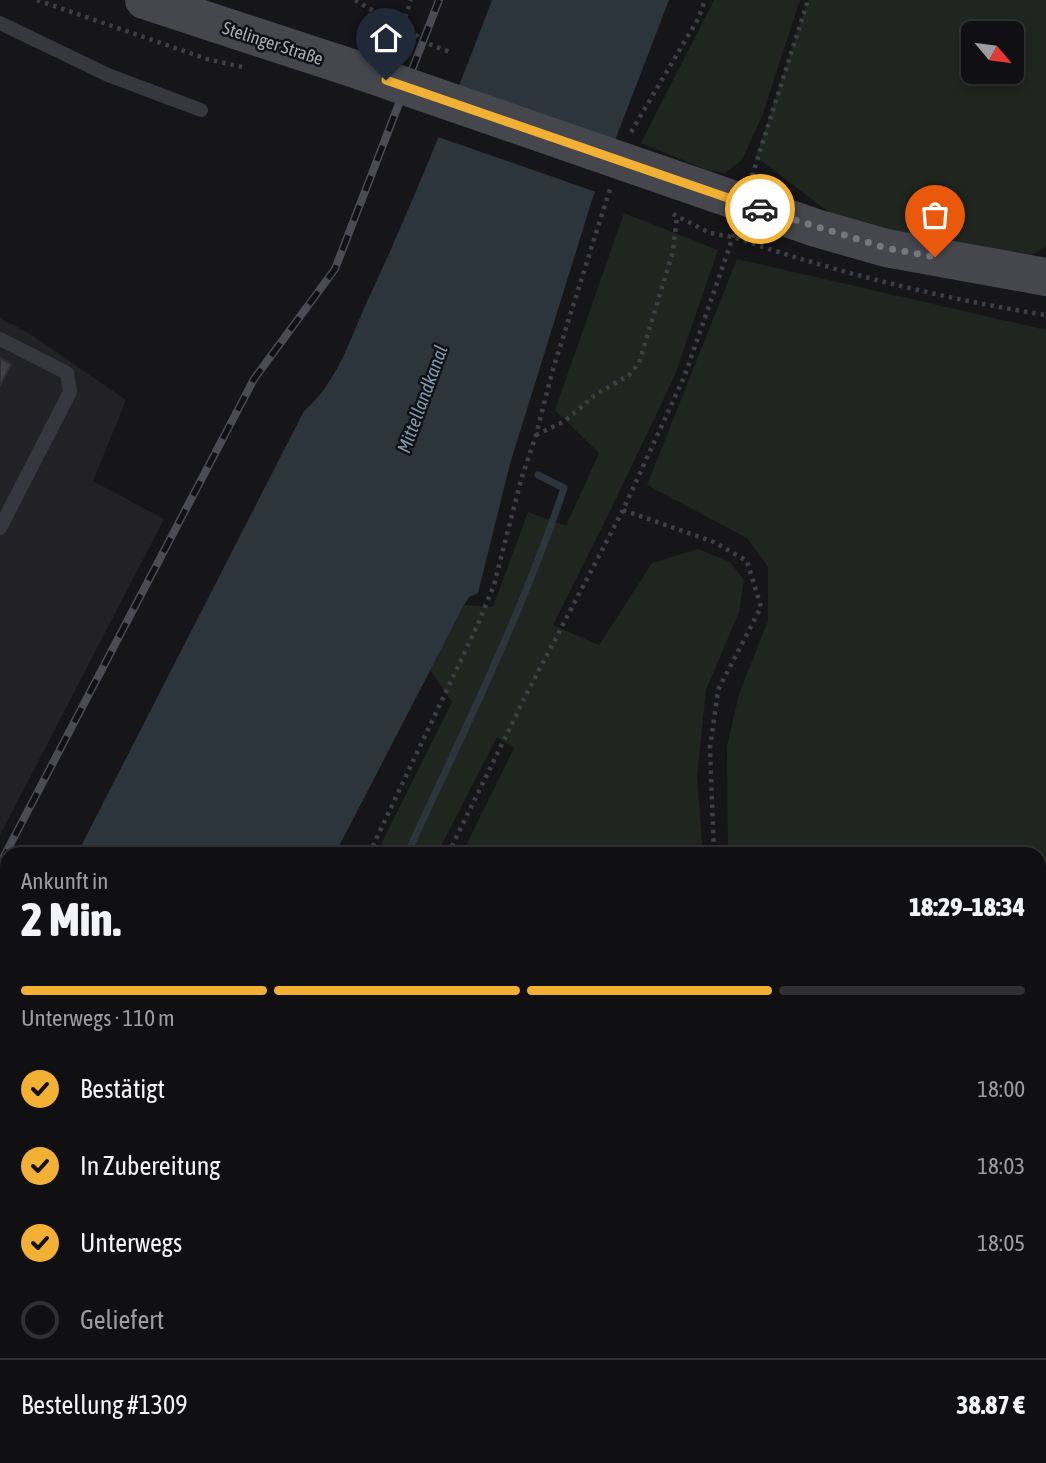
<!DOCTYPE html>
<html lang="de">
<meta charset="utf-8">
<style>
:root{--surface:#101012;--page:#19191b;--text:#f1f3f6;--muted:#9c9d9f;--line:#303032;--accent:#f2b134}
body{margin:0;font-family:"Asap Condensed",sans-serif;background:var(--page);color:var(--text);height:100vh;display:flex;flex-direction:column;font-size:26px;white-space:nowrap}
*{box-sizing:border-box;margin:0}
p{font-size:23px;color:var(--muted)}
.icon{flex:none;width:38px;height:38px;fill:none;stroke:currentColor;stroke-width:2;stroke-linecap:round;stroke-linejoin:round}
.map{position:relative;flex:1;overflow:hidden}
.panel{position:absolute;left:0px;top:847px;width:1046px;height:616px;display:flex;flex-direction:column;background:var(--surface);border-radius:21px 21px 0 0;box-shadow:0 4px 10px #0003,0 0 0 2px var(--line)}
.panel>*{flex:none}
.needle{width:46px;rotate:119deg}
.controls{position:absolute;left:961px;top:21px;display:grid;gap:14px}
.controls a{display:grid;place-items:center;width:63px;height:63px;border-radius:10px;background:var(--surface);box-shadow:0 4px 10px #0003,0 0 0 2px var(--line);font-size:35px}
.pin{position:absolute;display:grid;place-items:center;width:60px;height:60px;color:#fff;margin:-72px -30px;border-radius:50% 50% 50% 0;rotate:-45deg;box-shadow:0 0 7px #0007}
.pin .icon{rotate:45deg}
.courier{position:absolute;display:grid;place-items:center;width:70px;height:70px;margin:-35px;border:5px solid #f2b134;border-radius:50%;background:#fff;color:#222;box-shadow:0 2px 9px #0007}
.summary em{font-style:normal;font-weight:800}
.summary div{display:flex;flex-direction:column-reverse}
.summary{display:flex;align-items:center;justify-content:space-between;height:119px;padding:0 21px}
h1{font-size:46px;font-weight:800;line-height:52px}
.bar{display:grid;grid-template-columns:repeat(4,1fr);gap:10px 7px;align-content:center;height:84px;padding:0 21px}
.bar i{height:9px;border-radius:5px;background:var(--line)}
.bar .current{background:var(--accent)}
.bar p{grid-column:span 4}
.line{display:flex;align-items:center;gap:18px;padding:0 21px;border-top:2px solid var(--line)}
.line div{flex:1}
ol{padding:0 21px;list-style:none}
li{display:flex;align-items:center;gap:21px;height:77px}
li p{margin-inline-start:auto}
li .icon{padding:7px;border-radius:50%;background:var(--accent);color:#111;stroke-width:4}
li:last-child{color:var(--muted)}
li i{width:38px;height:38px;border:4px solid var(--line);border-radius:50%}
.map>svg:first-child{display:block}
.built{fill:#222225}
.green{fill:#1e261f;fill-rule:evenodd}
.water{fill:#2c353c}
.pier{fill:#161618}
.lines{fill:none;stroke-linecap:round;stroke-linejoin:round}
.stream{stroke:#2c353c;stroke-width:7}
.building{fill:#404145;stroke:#303034;stroke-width:2}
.path{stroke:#3d3f44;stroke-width:4.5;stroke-dasharray:3.5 5;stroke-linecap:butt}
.lane{stroke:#37383d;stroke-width:14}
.secondary{stroke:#45474d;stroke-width:38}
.highway{stroke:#63666e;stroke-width:38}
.rail-casing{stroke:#4a4c52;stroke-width:8}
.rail{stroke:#111113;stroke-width:5;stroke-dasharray:16;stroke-linecap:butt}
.secondary-bridge{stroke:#45474d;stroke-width:38}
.done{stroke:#757880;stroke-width:7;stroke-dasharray:0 12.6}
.route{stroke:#f2b134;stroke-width:9}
.labels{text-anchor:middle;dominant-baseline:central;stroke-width:5;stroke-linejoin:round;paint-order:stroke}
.street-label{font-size:18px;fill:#a8adb8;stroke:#111113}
.water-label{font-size:19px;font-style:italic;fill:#7f9bb3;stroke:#111113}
</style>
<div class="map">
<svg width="1046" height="1463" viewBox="0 0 1046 1463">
<rect width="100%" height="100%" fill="#161618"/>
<polygon class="built" points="0,318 30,334 126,400 93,481 164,519 0,835"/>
<g class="green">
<polygon points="714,0 800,0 762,116 742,160 725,173 707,170 641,143"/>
<path d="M808 0H1046V246L1031 255 842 222 756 157ZM973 33H1012V72H973Z"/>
<polygon points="624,213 718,250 675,375 613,505 553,625 599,645 652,563 698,549 730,562 744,580 739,612 706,690 697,777 703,854 462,854 514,748 497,737 437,854 376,854 452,702 430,670 464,605 493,607 528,512 566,526 599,453 555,410"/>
<polygon points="737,259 1046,330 1046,1059 1040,1091 1040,854 728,854 727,747 739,694 768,621 768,567 747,538 647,485"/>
<polygon points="42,1456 118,1456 113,1463 39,1463"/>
<polygon points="169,1456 965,1456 963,1463 165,1463"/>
</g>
<g class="water">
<path d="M492 0H669L592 200 510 464 478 593 469 597 464 605 335 854H77L304 411C335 385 349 343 365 306 412 206 453 103 492 0Z"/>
<polygon points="7,990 7,1456 25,1456 21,1463 0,1463 0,1003"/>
</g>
<polygon class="pier" points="456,85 619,142 599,193 435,136"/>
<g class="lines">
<g class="stream">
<path d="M407 854C463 733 522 614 564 488L538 475"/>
<polyline points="341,1456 349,1463"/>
</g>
</g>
<polygon class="building" points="0,358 11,364 0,386"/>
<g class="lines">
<g class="path">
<polyline points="37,0 207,59 242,67"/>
<polyline points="355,0 375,12 403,23 411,0"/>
<polyline points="403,23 423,42 450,52"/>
<polyline points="365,41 375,12"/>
<polyline points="631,132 698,19 705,0"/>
<polyline points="752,176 808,0"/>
<path d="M673 214 710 233 733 237C835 272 939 298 1046 315"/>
<polyline points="536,435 565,421 595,395 629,375 639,363 673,251 677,216"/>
<polyline points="623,510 714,542 747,561 761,607 718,690 710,748 714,854"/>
<polyline points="369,854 478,624 494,585 521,480 536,435 553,369 610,189"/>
<polyline points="448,854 527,693 623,510 685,375 735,231"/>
<polyline points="303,1456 310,1463"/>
<polyline points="392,1456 403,1463"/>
<polyline points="54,1463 59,1456"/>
<polyline points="140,1463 146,1456"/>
</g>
<g class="lane">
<polyline points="0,23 108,75 201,110"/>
<polyline points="0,339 67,373 70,392 0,528"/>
</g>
<g class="secondary">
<polyline points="144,0 361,71"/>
<polyline points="668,177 816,228 886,248 1046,277"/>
</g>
<g class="highway">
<polyline points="1040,1393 1046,1362"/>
<polyline points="1025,1463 1027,1456"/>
</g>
<defs>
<polyline id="rail" points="0,864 254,379 335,269 439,0"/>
</defs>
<use href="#rail" class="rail-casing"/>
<use href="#rail" class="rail"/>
<polyline class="secondary-bridge" points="361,71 668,177"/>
</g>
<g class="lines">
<polyline class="done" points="760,209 886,248 935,257"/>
<polyline class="route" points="386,80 760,209"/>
</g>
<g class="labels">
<g class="street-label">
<text transform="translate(273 43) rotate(18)">Stelinger Straße</text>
</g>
<g class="water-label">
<text transform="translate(422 399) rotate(-70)">Mittellandkanal</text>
</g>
</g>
</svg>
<div class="controls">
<a><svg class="needle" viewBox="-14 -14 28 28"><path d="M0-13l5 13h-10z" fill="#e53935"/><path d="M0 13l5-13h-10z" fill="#9c9d9f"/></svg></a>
</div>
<div class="pin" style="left:935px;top:257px;background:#ea580c"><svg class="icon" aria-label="bag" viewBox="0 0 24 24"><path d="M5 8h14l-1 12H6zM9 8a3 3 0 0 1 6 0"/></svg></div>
<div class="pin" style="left:386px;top:80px;background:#1f2937"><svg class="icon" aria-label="home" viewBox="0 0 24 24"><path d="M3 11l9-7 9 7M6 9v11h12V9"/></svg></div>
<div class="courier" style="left:760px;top:209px"><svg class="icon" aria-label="car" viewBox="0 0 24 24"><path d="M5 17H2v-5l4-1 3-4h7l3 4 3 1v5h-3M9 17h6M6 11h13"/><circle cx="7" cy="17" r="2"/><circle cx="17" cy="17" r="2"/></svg></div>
<section class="panel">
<div class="summary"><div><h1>2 Min.</h1><p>Ankunft in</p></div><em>18:29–18:34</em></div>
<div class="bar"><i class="current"></i><i class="current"></i><i class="current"></i><i></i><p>Unterwegs · 110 m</p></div>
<ol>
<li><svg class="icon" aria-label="check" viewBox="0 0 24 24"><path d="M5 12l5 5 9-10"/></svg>Bestätigt<p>18:00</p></li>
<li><svg class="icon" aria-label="check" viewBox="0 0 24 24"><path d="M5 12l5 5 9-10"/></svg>In Zubereitung<p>18:03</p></li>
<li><svg class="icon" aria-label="check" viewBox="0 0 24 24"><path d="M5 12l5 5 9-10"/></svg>Unterwegs<p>18:05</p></li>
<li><i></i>Geliefert</li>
</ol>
<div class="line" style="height:91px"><div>Bestellung #1309</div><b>38.87 €</b></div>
</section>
</div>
